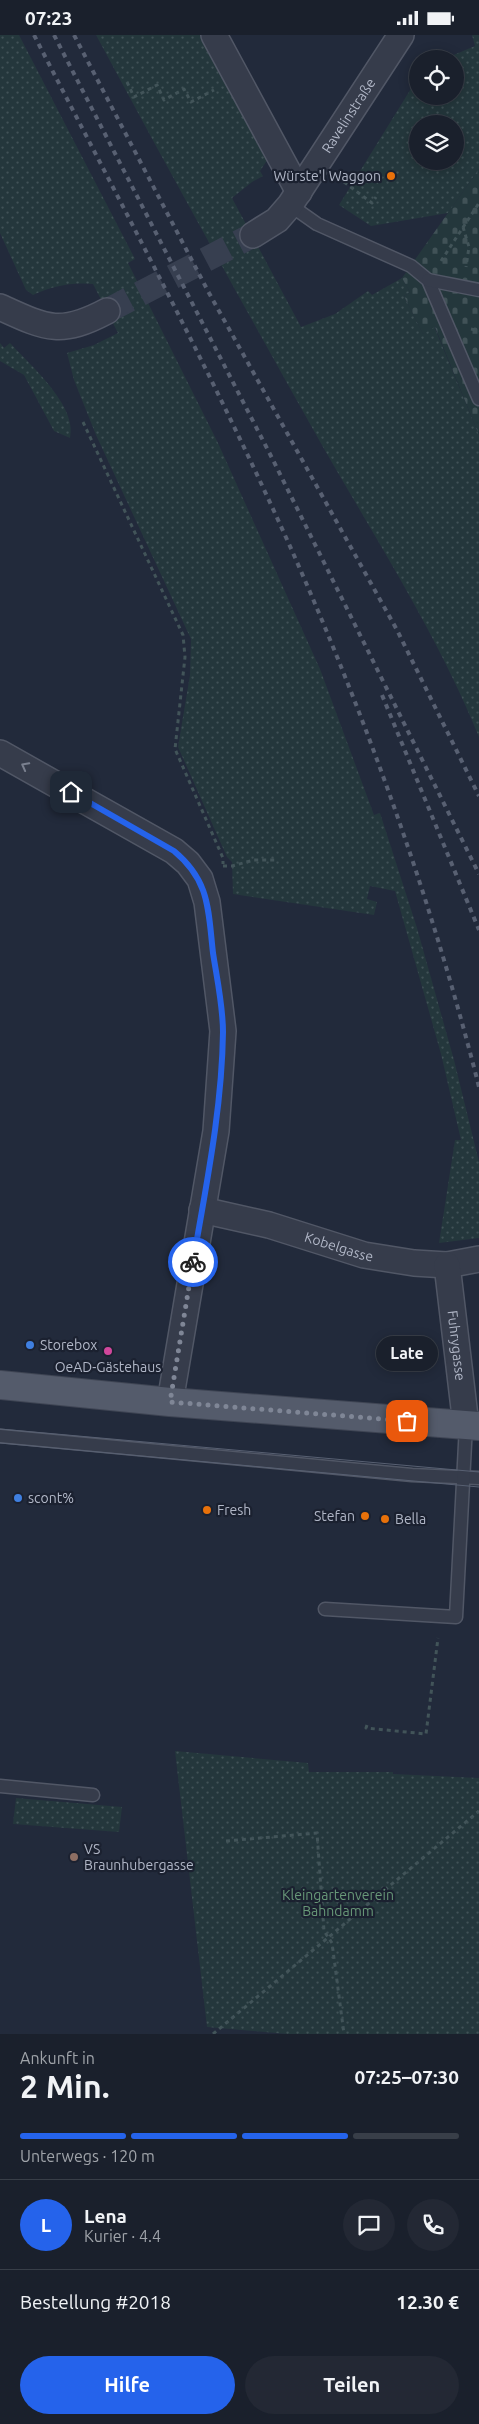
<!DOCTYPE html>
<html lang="de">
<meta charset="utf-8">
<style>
:root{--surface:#1a202c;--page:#232834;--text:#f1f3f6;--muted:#9fa3a9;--line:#383e48;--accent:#2563eb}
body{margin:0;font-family:Ubuntu,sans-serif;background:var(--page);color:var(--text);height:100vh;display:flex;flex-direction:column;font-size:19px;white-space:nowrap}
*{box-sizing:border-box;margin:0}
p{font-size:16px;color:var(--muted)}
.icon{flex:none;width:28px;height:28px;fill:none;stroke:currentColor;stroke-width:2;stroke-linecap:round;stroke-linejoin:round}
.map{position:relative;height:1999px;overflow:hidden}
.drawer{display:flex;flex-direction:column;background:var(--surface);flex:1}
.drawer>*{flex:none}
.tools{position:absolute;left:409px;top:15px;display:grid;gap:10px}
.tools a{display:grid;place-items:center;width:55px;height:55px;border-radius:50%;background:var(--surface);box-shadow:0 2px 12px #0003,0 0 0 1px var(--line);font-size:25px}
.pin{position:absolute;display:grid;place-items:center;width:42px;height:42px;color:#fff;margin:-21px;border-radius:10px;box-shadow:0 2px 8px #0006}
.courier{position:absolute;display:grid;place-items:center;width:50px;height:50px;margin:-25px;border:4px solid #2563eb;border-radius:50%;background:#fff;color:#222;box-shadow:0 1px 6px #0007}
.bubble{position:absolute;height:35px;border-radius:18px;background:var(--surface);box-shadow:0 2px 12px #0003,0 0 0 1px var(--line);font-size:16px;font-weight:700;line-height:35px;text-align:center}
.summary em{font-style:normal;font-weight:700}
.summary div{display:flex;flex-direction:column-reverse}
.summary{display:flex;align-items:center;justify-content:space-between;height:85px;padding:0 20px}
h1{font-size:32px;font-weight:700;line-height:38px}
.bar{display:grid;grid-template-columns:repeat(4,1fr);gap:8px 5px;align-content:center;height:60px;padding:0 20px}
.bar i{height:6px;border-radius:4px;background:var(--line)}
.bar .selected{background:var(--accent)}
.bar p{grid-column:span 4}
.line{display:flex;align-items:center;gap:12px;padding:0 20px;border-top:1px solid var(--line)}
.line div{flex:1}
.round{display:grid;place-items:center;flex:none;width:52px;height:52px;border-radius:26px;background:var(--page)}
.primary-button{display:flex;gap:10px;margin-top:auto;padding:10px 20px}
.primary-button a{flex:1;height:58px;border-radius:30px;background:var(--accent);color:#fff;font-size:20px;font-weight:700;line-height:58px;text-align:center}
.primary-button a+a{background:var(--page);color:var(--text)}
.status{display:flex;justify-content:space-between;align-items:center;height:35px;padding:0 25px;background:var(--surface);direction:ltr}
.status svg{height:14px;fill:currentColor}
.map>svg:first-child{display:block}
.green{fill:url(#green-dots);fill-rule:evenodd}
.cemetery{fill:url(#cemetery-stones)}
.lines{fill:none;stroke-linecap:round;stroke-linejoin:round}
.street-tunnel{stroke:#373f50;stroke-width:25;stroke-dasharray:25 12;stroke-linecap:butt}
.lane-casing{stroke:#515766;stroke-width:15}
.street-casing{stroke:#515766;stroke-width:28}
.primary-casing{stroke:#3f4554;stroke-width:30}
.path{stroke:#425459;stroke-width:3;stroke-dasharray:4 4;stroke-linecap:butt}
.lane{stroke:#363c4b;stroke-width:12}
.street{stroke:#363c4b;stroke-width:25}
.primary{stroke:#545b6b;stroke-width:28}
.tram{stroke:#586072;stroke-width:1}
.rail{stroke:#586072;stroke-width:4;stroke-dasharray:5 5;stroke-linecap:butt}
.oneway{stroke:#7a808f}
.done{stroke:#7f8696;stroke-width:5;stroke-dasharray:0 9}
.route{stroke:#2563eb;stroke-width:6}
.food-dot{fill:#e8710a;stroke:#1b2130;stroke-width:2}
.shop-dot{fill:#3f7fe0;stroke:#1b2130;stroke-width:2}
.hotel-dot{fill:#d1479c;stroke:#1b2130;stroke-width:2}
.education-dot{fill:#8d6e63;stroke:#1b2130;stroke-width:2}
.labels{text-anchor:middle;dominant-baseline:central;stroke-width:4.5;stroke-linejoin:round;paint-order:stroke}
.street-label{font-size:14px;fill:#b1b7c7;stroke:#1b2130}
.poi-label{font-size:14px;fill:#b1b7c7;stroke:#1b2130;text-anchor:start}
.park-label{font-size:14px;fill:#689878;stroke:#1b2130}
</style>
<div class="status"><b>07:23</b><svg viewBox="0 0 49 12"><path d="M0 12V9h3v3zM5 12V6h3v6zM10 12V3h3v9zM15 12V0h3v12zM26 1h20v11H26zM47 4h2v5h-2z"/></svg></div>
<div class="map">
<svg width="479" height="1999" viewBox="0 0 479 1999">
<defs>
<pattern id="green-dots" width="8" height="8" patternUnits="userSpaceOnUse" patternTransform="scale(1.25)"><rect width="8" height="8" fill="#24373c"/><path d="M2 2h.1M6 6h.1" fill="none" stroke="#415257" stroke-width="1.8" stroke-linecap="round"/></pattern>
<pattern id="cemetery-stones" width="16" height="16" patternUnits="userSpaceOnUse" patternTransform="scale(1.25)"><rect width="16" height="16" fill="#24373c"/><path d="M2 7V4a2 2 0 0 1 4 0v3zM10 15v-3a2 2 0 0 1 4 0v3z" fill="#415257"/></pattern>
</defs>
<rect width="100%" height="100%" fill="#222a3b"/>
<g class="green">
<path d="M0 0H19L135 224 128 228 218 408 320 634 374 780 380 778 417 893 454 1025 479 1127V1203L439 1208 455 1105H461L441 1019 395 856 370 851 367 864 377 867 374 880 233 859 232 827 227 822 178 712 190 640 191 604 96 400 74 345 67 318 94 310 118 298 93 249C71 247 53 251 33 260L26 255 0 198Z"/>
<path d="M96 0H203L268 124 260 136 263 141 252 147 232 163 301 292 335 279 368 256 372 260 402 243 410 257 404 261 423 299 434 291 479 400V702C438 601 377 506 323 412 246 275 170 138 96 0Z"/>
<path d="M472 0H479V134L448 178 371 191 339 170 417 44 418 61H455V24H444L475 11ZM418 89H455V126H418Z"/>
<path d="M0 308 4 313 10 308C30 330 78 371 70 403L54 396 24 340 0 326Z"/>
<polygon points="175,1716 308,1728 309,1737 393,1737 393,1739 479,1743 479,1999 287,1999 207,1992"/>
<polygon points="16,1763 122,1772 119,1797 13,1789"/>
</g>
<polygon class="cemetery" points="479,134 479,400 435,292 423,299 404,261 410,257 402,243"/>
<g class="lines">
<polyline class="street-tunnel" points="107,276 253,200"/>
<defs>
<g id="lane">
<polyline points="290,170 317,189 411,231 428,245 479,364"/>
<polyline points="428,245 479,255"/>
<polyline points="0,1401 412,1440 479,1443"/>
<polyline points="325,1574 456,1582 466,1390"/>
<polyline points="0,1751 93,1760"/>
</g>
<g id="street">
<polyline points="214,0 299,157"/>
<path id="s1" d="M253 200 277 185 290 170 401 0"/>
<path d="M0 272C46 293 60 301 107 276"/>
<polyline points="0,718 174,816 188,828 200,844 207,867 223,996 216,1096 170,1367"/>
<path id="s2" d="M202 1175 269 1190 364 1220 414 1228 447 1230 479 1224"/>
<path id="s3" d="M447 1230 466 1390"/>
</g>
<polyline id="primary" points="0,1350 170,1367 479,1391"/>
</defs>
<use href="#lane" class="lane-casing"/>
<use href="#street" class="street-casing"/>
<use href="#primary" class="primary-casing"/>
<g class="path">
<polyline points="127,47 134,62 157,50 164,65 184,54 191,67 214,55"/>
<polyline points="344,147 372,168 376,162"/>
<polyline points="463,192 469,212 466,232"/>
<polyline points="441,226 479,168"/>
<polyline points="471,294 479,296"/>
<polyline points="83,387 183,600 185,622 175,714 223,823 223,829"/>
<polyline points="223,831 232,831 254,825 276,825"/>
<polyline points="367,1690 366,1693 426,1699 438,1603"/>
<polyline points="226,1806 317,1798 324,1896 332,1908 344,1999"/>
<polyline points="213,1999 479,1776"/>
</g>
<use href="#lane" class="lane"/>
<use href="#street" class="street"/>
<use href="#primary" class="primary"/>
<g class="tram">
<polyline points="0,1394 479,1437"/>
<polyline points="0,1408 479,1452"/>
</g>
<g class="rail">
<path d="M34 0C121 169 211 336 289 509 367 684 432 866 479 1052"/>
<polyline points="54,0 272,423 479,839"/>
<polyline points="74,0 209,258 397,595 479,761"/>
<polyline points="382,660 479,895"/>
</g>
</g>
<defs><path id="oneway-chevron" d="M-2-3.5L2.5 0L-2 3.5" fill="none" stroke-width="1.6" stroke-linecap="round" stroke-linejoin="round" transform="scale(1.25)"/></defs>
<use class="oneway" href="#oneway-chevron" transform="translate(25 731) rotate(-152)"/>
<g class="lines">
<polyline class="done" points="193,1227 170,1367 407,1386"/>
<path class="route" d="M71 757 174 816C210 846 208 874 213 918 217 944 223 971 223 997 222 1074 206 1151 193 1227"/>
</g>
<g class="food-dot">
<circle cx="391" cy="141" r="5"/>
<circle cx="207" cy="1475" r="5"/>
<circle cx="365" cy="1481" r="5"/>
<circle cx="385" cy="1484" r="5"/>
</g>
<g class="shop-dot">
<circle cx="30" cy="1310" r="5"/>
<circle cx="18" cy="1463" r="5"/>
</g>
<circle class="hotel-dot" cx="108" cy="1316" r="5"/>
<circle class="education-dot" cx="74" cy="1822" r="5"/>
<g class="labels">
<g class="street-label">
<text stroke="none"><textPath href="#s1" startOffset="155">Ravelinstraße</textPath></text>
<text stroke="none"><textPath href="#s2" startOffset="142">Kobelgasse</textPath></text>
<text stroke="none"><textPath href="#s3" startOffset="81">Fuhrygasse</textPath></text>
</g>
<g class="poi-label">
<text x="381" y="141" text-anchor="end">Würste'l Waggon</text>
<text x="40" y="1310">Storebox</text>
<text x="108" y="1332" text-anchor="middle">OeAD-Gästehaus</text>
<text x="28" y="1463">scont%</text>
<text x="217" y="1475">Fresh</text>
<text x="355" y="1481" text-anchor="end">Stefan</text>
<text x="395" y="1484">Bella</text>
<text x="84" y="1814">VS<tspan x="84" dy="16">Braunhubergasse</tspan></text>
</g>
<g class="park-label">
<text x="338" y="1860">Kleingartenverein<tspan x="338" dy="16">Bahndamm</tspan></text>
</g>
</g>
</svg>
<div class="tools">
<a><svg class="icon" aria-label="locate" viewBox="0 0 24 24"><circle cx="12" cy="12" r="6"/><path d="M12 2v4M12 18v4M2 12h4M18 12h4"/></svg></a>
<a><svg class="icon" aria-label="layers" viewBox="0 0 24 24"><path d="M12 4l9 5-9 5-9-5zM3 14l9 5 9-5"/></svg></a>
</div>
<div class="pin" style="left:407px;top:1386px;background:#ea580c"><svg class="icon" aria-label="bag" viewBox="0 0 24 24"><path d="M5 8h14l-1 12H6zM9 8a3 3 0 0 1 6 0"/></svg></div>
<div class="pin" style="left:71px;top:757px;background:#1f2937"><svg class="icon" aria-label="home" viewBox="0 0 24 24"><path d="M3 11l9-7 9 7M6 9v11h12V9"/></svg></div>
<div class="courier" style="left:193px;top:1227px"><svg class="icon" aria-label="bike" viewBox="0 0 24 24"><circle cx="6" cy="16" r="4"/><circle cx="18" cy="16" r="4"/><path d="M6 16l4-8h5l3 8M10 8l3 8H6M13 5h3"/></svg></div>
<div class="bubble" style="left:376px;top:1301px;width:62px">Late</div>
</div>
<section class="drawer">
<div class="summary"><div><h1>2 Min.</h1><p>Ankunft in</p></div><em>07:25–07:30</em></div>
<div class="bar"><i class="selected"></i><i class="selected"></i><i class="selected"></i><i></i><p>Unterwegs · 120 m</p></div>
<div class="line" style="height:90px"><b class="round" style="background:var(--accent);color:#fff">L</b><div><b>Lena</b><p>Kurier · 4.4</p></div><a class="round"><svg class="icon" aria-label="chat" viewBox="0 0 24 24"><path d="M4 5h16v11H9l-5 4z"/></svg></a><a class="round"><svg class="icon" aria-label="phone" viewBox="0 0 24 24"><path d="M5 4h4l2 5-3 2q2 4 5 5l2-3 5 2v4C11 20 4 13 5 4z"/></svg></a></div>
<div class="line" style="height:65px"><div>Bestellung #2018</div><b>12.30 €</b></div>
<div class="primary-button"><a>Hilfe</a><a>Teilen</a></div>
</section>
